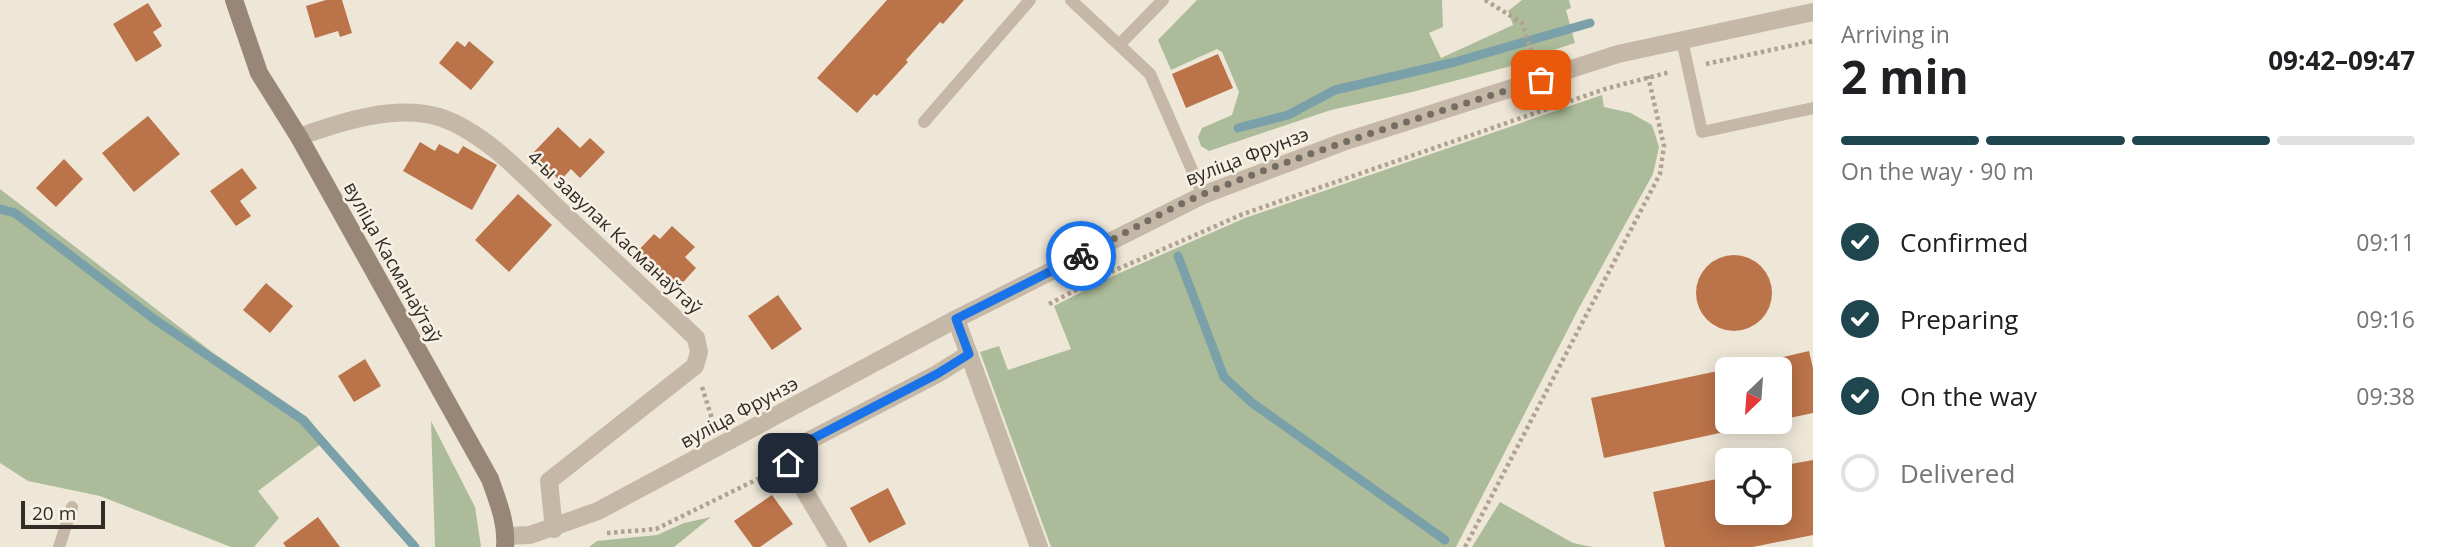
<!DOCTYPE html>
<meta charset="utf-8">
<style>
:root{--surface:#fff;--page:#f2f2f2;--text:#202124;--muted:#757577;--line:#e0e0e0;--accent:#1f464f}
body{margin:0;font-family:"Open Sans",sans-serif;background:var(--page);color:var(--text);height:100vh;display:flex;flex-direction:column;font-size:26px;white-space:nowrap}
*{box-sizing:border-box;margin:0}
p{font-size:23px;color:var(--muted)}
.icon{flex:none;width:38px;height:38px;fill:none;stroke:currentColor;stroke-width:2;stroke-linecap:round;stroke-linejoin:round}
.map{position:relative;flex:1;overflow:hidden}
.details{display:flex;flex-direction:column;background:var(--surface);width:630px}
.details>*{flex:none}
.needle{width:46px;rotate:205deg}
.buttons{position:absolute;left:1715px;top:357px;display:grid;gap:14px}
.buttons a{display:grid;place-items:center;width:77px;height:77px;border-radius:10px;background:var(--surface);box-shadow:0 4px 18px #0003;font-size:35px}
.scale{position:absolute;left:21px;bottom:18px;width:84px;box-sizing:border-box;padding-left:7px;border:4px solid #322b26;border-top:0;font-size:19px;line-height:24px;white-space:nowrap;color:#322b26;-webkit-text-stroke:5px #f7f0e4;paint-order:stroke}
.pin{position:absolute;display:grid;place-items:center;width:60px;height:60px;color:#fff;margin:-30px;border-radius:14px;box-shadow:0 4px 10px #0006}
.courier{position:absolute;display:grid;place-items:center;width:70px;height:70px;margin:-35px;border:5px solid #1a73e8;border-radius:50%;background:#fff;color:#222;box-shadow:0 2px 9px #0007}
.headline em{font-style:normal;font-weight:700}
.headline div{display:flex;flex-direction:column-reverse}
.headline{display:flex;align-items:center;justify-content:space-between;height:119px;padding:0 28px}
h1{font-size:46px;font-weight:700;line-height:52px}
.bar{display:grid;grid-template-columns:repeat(4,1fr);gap:10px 7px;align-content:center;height:84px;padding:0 28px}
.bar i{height:9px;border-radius:5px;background:var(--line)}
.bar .active{background:var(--accent)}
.bar p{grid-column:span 4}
ol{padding:0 28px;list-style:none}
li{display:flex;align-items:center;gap:21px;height:77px}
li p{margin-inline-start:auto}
li .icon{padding:7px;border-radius:50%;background:var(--accent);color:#fff;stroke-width:4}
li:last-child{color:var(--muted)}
li i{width:38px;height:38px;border:4px solid var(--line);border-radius:50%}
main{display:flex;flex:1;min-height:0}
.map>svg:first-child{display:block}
.green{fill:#acbc9a}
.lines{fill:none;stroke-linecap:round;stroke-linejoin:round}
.stream{stroke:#7aa1a9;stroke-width:9}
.building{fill:#bb7349}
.path{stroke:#b1a290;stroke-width:4.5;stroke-dasharray:3.5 3.5;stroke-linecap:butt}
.service{stroke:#c5b8a6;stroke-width:12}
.minor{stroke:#c5b8a6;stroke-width:18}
.secondary{stroke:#988777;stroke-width:18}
.done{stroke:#746d64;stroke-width:7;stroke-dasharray:0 12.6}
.route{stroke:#1a73e8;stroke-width:9}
.labels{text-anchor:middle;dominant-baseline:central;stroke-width:5;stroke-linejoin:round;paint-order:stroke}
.street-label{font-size:19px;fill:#322b26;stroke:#f7f0e4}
</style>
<main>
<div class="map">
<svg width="1813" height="547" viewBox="0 0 1813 547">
<rect width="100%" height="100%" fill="#eee7d8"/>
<g class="green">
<polygon points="1197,0 1442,0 1443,27 1429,33 1441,58 1513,25 1508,11 1522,0 1569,0 1571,8 1566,10 1575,43 1514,63 1515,65 1412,92 1331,110 1209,151 1201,146 1198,137 1202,128 1232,115 1239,92 1222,52 1217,49 1171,70 1158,40"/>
<polygon points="1602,95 1604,107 1631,113 1652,125 1659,147 1653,174 1580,306 1456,547 1051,547 980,352 999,346 1008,370 1071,349 1054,306 1113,276 1245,218"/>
<polygon points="0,189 212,352 307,417 326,440 258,491 279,518 254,547 231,547 100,496 28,481 0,463"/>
<polygon points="431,421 475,507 481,547 435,547"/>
<polygon points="1500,502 1573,543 1593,547 1472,547"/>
<polygon points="711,517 674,547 589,547 597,541 657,535 684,523"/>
</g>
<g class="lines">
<g class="stream">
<polyline points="1238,128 1288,115 1335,90 1455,62 1590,23"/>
<polyline points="0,209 15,213 154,319 303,420 415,547"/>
<polyline points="1178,256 1224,377 1251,402 1445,540"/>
</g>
</g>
<g class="building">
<polygon points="326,0 342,0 352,33 340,37 338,31 315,38 306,6"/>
<polygon points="887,0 964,0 943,24 940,22 906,60 908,62 877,96 874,94 857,113 817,78"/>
<polygon points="148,3 162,26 153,32 162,46 136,62 113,24"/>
<polygon points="457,41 465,47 469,41 494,62 471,90 439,63"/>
<polygon points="1218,54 1233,88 1186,108 1172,74"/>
<polygon points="148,116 180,154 134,192 102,153"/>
<polygon points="558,127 580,148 590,138 605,152 580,178 571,169 560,181 532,154"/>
<polygon points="420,142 435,151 439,144 458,154 463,146 497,165 472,210 403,171"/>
<polygon points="64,159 83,179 56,207 36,188"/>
<polygon points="242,168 257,188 240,201 251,216 236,226 210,191"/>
<polygon points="518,194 552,225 509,272 475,240"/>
<polygon points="672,226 695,247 685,257 696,268 676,290 636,253 654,234 660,239"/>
<circle cx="1734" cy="293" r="38"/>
<polygon points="266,283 293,306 270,333 243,310"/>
<polygon points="778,295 802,329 772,350 748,316"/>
<polygon points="1809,351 1813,368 1813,413 1780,420 1780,369 1732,369"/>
<polygon points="365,359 381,386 354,402 338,376"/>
<polygon points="1727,369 1727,422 1766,423 1604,458 1591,398"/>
<polygon points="1813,460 1813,535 1753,547 1665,547 1653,492 1727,477 1727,513 1780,513 1780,466"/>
<polygon points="888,488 906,524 869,543 850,508"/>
<polygon points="772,495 793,524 760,547 753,547 734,521"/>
<polygon points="318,517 340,547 286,547 283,543"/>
</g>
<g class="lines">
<g class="path">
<polyline points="1485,0 1522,23 1534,59"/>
<polyline points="1706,64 1813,41"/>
<polyline points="1049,304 1111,272 1243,214 1605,89 1670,72"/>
<polyline points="702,387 714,425"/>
<polyline points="607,533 656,529 770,473"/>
<polyline points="1465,547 1660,174 1664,146 1648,76"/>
</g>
<g class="service">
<polyline points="1071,0 1150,74 1203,195"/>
<polyline points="1682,40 1702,132 1813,108"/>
<polyline points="1120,44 1163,0"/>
<polyline points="924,122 1030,0"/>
<polyline points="59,547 72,507"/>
</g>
<g class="minor">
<path d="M299 137C340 122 395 104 439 117 486 132 529 181 564 214 608 255 652 296 696 338L699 352 695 366 549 481 554 529"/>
<polyline points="956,319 1039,547"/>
<polyline points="506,536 530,535 598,511 956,319 1203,195 1343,142 1618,54 1813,12"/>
<polyline points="838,547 788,463 791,450 937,374 969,354"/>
</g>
<path class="secondary" d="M234 0 259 73 299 137 490 479C498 502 507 523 505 547"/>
</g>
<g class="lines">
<path class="done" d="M1081 256C1122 235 1163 211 1206 193 1315 149 1428 115 1541 80"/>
<polyline class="route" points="788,463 791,450 937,374 969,354 956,319 1081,256"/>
</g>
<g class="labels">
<g class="street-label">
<text transform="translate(1247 156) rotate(-21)">вуліца Фрунзэ</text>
<text transform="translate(615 232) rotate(43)">4-ы завулак Касманаўтаў</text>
<text transform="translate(393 262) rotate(61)">вуліца Касманаўтаў</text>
<text transform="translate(739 412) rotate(-28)">вуліца Фрунзэ</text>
</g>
</g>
</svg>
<div class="buttons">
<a><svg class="needle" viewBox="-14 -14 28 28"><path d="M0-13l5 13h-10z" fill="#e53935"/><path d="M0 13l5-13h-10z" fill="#757577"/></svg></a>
<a><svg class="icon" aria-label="locate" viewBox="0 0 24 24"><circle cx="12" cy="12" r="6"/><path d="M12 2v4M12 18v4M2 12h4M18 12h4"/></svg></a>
</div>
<div class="scale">20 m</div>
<div class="pin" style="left:1541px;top:80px;background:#ea580c"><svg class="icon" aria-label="bag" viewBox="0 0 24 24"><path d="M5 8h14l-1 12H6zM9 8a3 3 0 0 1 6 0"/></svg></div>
<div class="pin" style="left:788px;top:463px;background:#1f2937"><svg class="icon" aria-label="home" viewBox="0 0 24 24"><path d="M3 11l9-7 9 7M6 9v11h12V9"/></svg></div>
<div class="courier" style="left:1081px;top:256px"><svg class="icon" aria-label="bike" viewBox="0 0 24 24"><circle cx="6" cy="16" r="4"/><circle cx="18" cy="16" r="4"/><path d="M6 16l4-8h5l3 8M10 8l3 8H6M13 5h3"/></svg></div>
</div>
<section class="details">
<div class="headline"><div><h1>2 min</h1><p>Arriving in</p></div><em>09:42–09:47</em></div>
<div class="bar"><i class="active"></i><i class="active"></i><i class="active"></i><i></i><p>On the way · 90 m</p></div>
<ol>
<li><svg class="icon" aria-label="check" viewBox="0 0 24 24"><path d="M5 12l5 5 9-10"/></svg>Confirmed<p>09:11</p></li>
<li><svg class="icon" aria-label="check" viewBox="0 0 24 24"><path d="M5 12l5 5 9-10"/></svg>Preparing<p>09:16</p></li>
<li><svg class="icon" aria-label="check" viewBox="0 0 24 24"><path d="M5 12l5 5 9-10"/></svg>On the way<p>09:38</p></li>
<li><i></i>Delivered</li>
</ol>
</section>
</main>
